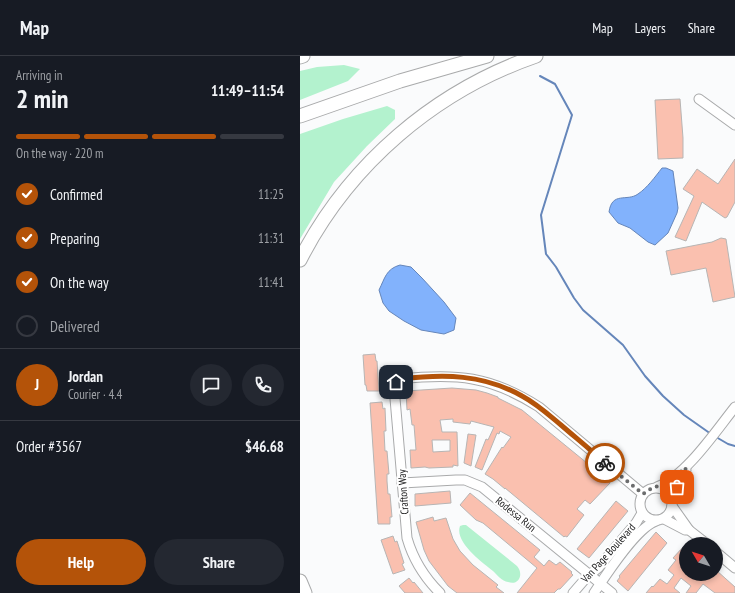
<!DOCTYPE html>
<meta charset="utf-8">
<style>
:root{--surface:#171b24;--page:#242831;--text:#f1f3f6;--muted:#9ea1a6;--line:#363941;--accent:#b45309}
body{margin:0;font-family:"PT Sans Narrow",sans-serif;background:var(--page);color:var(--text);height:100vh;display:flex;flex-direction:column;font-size:15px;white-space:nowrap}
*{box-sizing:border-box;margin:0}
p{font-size:13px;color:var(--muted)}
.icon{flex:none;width:22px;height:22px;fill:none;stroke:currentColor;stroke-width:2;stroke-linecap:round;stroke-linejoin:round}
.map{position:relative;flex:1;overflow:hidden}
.panel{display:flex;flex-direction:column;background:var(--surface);width:300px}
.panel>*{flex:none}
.needle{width:26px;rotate:309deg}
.buttons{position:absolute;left:379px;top:481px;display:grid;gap:8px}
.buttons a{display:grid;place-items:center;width:44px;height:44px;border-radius:50%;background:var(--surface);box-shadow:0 2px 6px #0003;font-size:20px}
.pin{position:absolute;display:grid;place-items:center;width:34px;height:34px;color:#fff;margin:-17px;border-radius:8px;box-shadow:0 2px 6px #0006}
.courier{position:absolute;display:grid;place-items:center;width:40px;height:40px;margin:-20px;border:3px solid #b45309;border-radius:50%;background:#fff;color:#222;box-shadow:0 1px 5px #0007}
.headline em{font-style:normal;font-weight:700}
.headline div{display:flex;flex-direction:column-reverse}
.headline{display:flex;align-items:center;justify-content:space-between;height:68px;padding:0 16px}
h1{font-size:26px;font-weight:700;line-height:30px}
.bar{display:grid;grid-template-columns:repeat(4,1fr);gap:6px 4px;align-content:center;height:48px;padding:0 16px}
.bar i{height:5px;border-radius:3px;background:var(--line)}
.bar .active{background:var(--accent)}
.bar p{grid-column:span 4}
.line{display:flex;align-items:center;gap:10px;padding:0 16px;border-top:1px solid var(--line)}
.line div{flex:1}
.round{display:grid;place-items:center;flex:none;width:42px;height:42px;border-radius:21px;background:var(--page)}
ol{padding:0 16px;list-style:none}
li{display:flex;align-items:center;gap:12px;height:44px}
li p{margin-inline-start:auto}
li .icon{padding:4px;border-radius:50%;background:var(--accent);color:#fff;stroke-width:4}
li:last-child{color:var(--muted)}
li i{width:22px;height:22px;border:2px solid var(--line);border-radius:50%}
.action{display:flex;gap:8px;margin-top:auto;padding:8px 16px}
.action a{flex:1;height:46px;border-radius:24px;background:var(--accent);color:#fff;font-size:16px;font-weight:700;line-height:46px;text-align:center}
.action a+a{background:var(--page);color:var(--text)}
header{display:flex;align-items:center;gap:24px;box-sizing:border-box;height:56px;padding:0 20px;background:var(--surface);border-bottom:1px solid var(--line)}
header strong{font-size:19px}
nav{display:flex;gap:22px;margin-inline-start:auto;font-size:14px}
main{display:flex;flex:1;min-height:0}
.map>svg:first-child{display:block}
.green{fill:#b3f2ce}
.water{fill:#82b2fc;stroke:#6586ba}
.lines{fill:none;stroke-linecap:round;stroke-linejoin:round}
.stream{stroke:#6586ba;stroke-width:2}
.building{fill:#fac0af;stroke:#b7b5b4;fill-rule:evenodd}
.minor-casing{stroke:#a9aaab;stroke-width:11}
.highway-casing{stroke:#a9aaab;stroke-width:15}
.minor{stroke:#fff;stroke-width:9}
.highway{stroke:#fff;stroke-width:13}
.done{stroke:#6c6d6e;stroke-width:4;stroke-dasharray:0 7.2}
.route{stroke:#b45309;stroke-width:5}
.labels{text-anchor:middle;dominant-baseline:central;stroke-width:4;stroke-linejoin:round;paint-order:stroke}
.street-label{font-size:11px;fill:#202021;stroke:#fff}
</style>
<header>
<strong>Map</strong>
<nav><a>Map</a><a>Layers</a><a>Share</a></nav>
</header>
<main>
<section class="panel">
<div class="headline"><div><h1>2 min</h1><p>Arriving in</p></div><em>11:49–11:54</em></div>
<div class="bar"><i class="active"></i><i class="active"></i><i class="active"></i><i></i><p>On the way · 220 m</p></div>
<ol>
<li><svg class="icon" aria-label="check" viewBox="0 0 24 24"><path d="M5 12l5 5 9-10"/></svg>Confirmed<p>11:25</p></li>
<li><svg class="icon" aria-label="check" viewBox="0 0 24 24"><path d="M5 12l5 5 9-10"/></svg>Preparing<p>11:31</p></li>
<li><svg class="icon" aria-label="check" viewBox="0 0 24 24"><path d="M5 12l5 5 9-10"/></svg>On the way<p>11:41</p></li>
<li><i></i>Delivered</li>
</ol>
<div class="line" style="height:72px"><b class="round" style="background:var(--accent);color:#fff">J</b><div><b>Jordan</b><p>Courier · 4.4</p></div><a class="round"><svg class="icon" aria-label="chat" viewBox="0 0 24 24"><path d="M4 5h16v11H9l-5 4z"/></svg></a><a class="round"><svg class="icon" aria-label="phone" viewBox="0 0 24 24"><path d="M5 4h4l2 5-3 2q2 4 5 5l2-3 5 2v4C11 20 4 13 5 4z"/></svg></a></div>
<div class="line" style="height:52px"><div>Order #3567</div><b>$46.68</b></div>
<div class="action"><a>Help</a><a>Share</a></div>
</section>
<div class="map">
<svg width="435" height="537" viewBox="0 0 435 537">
<rect width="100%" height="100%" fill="#fafbfc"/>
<g class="green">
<polygon points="44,9 60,13 48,25 0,44 0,15 17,11"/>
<polygon points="87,50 95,54 95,63 67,90 34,126 0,183 0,78 43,63"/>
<path d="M163 469H166L217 510C224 518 219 530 208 526 202 525 197 519 193 515 183 507 154 486 160 470Z"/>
</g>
<g class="water">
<path d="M362 112H366L373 115 378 152 377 157 368 177 355 189 348 186 330 172 318 167 309 156C312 135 327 146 338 138 347 132 355 121 362 112Z"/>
<path d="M100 209 111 211 122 222 144 246 156 262 154 274 144 278 121 274 104 265 89 255 83 247 79 234C85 222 86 213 100 209Z"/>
</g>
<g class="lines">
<g class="stream">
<polyline points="240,20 255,28 272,59 241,159 246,198 256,211 274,242 283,254 323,289 345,320 363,340 384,359 411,378"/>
<polyline points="416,381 428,388 435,390"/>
</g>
</g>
<g class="building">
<polygon points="380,43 383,82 383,102 358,103 355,44"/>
<polygon points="435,103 435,146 427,161 425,162 422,160 402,146 386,185 375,181 394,140 383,133 397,113 418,128"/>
<polygon points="421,182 426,183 435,241 413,246 406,212 371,219 366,195 412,186"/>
<polygon points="75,298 76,305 77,305 79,335 67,335 66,329 65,329 63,299"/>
<path d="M152 332 176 334 187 337 198 341V342L222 354 309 425 310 427 290 448 285 444 277 453 284 459 267 481 265 480 264 481 205 432V433L193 423 185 418 202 391 203 392 211 381 200 375 199 378 197 377 182 414 175 411 186 383 188 384 194 371 171 365 170 368 153 366V363L140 364 142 376H157L158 410 153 409V411L129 412 125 411 111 412 110 394H116L114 369H112L110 353 107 354 106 335ZM132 384H150V395L133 396Z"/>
<polygon points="82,346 83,353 85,352 86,375 84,375 85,395 87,395 89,418 87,418 87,425 88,438 90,438 92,461 90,461 90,468 78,468 70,347"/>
<polygon points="168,378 176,379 171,410 164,407"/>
<polygon points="150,435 151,447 115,450 115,438"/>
<polygon points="170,437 240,494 234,501 244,510 249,504 256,509 260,506 272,516 271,517 273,519 260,533 258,533 254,537 217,537 237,512 183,467 176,464 160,449"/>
<polygon points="316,445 328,455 289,502 277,493"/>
<polygon points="133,461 134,465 146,462 153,483 160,495 173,509 198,529 196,531 204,537 157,537 148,530 129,505 124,494 116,466"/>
<polygon points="356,476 367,487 328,535 317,525 320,521 319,520"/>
<polygon points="93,480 95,486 97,485 104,507 102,508 105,514 93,518 81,484"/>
<polygon points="383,491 386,494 386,518 416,518 416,514 435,531 435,537 415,537 403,528 396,537 386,537 391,530 381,522 374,532 380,537 346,537 352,530 353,531 360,523 367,528 374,519 368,514 376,504 373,502"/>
<polygon points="109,522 113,527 114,526 123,537 105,537 99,530"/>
</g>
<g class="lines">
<defs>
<g id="minor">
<polyline points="399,43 435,69"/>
<polyline points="102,427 156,424 165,424 182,431 312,537"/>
<path d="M357 431C386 420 415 376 435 351"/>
<circle cx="356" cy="448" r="16"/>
<polyline points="372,445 374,435 386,414"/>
<polyline points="372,450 389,474"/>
<polyline points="364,463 385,474 389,474 407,488"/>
<polyline points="416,496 435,512"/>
<path d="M140 537C124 521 113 503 107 482L94 331 96 326 101 323C156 317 191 320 239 351L343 438"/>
<polyline points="273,537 286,522 298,512 336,467 342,457"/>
<path d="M294 537C306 519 336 472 356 465"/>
</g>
<g id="highway">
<polyline points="0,1 3,0"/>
<polyline points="0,60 100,25 187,0"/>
<path d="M0 204C49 108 135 35 236 0"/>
<polyline points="0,525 5,537"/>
</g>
</defs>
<use href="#minor" class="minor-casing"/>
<use href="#highway" class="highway-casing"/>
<use href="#minor" class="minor"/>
<use href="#highway" class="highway"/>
</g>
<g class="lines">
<polyline class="done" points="305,407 343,438 352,432 364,428 386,412 377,431"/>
<path class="route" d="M96 326 101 323C144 318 183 318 222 340 237 348 249 359 261 369 276 382 291 394 305 407"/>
</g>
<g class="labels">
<g class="street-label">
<text transform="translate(103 436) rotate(-94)">Crafton Way</text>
<text transform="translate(216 458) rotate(39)">Rodessa Run</text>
<text transform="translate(308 497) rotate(-48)">Van Page Boulevard</text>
</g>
</g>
</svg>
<div class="buttons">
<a><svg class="needle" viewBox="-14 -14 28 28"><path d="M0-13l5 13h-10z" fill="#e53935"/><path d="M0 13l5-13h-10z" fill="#9ea1a6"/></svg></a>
</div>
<div class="pin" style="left:377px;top:431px;background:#ea580c"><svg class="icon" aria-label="bag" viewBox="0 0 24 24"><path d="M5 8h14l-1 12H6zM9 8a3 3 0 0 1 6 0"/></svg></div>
<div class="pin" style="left:96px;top:326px;background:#1f2937"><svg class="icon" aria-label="home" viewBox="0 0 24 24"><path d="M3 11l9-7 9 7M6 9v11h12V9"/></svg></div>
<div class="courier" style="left:305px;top:407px"><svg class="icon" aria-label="bike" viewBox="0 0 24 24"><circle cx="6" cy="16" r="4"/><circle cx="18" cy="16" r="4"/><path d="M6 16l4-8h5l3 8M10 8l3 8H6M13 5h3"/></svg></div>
</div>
</main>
